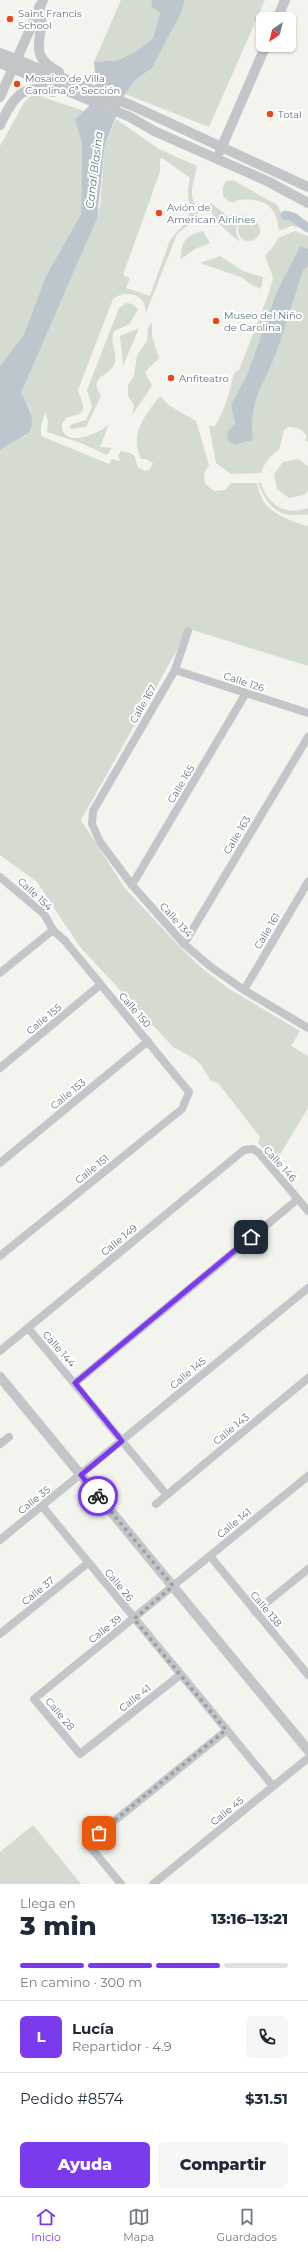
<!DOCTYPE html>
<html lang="es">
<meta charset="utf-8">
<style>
:root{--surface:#fff;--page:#f6f6f7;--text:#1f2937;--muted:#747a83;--line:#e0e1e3;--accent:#7c3aed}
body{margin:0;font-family:Montserrat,sans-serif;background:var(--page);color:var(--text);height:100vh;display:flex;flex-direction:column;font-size:15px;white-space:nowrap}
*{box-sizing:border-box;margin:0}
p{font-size:13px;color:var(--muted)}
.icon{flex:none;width:22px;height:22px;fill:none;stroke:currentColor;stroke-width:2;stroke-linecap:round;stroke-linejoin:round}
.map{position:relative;height:1884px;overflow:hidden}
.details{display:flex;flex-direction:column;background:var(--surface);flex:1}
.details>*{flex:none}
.needle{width:26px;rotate:215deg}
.fabs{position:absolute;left:256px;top:12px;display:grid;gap:8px}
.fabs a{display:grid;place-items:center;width:40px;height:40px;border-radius:6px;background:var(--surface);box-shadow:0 1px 3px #0004;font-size:20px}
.pin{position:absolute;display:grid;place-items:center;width:34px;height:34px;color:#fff;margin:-17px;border-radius:8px;box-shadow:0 2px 6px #0006}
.courier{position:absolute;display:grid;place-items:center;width:40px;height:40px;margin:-20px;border:3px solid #7c3aed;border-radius:50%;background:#fff;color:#222;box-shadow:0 1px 5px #0007}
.headline em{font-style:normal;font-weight:800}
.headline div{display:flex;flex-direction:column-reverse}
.headline{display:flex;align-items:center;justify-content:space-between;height:68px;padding:0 20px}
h1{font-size:26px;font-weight:800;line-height:30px}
.bar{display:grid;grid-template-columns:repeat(4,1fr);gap:6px 4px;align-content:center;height:48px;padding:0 20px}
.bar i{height:5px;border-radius:3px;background:var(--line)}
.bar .on{background:var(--accent)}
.bar p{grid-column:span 4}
.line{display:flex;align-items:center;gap:10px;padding:0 20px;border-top:1px solid var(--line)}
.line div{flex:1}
.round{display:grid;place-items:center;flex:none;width:42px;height:42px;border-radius:6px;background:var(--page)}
.action{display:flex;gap:8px;margin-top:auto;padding:8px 20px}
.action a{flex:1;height:46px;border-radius:6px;background:var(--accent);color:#fff;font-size:16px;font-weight:800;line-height:46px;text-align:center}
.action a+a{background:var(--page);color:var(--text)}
.dock{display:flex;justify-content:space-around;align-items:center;height:56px;border-top:1px solid var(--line);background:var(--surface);font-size:11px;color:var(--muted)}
.dock a{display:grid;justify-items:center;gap:2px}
.dock .on{color:var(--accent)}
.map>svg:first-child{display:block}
.green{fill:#d4dbd0;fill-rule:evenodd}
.water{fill:#bbc7cc}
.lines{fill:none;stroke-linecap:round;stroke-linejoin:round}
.canal{stroke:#bbc7cc;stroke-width:9}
.minor{stroke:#c3c6c9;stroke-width:8}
.tertiary{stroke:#c3c6c9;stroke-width:10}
.done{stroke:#94a1a8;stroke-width:4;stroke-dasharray:0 7.2}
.route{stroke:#7c3aed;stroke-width:5}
.poi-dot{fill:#eb4618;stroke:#fff;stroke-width:1.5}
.labels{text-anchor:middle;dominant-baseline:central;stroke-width:4;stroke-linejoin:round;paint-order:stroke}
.poi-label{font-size:10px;fill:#617482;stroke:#fff;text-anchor:start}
.street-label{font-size:10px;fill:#617482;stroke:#fff}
.water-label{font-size:11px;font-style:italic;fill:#5c777f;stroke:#fff}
</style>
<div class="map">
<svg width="308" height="1884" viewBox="0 0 308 1884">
<rect width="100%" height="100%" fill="#f4f4ef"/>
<g class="green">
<polygon points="121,0 152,0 151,6 160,13 153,38 138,50 119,60 94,62"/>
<polygon points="185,0 265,0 209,127 125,94 134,81 152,68 181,13"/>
<polygon points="34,94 84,111 75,121 82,144 81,214 46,276 24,334 0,366 0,146 25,101"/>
<path d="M116 119 159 149 197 166 192 188V197L199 217 177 234 146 313 144 303C137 292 123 291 113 299L78 390 83 405V410L79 414 66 418 62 424C60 450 100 434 109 424L100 447 112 448 107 455 81 443 47 432 48 421 45 413 41 426V436L109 464 112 459 118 461 120 460 118 456 121 451C137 454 134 455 138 467L145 471 149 470 153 463 146 459H141C129 434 145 415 160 396L170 406 196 421 209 465 204 473 205 484 214 491 225 490 231 483H257C261 511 284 519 308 526V666L189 629 81 820 124 887 180 947 204 970 228 988 300 1031 291 1046 308 1056V1108L275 1163 258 1143 260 1137 218 1083 211 1081 201 1065 195 1059 173 1047 80 947 37 882 0 855V451L13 441 26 436 31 410 21 393 100 206 105 144ZM162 158 190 178 188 190 189 218 170 240 150 296 126 288 130 278 123 275 160 172V159Z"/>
<path d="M233 180 277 205 284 217 295 221 305 229 292 226 279 231C277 204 261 196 235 201V203L228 201 223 196V187L226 181Z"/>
<path d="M211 203 226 215 248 216 238 221C235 229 235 235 241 242 228 233 213 221 208 205Z"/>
<circle cx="249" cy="230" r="11"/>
<path d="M203 231 210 243 195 249 181 259C181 242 185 235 203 231Z"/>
<path d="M295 231 308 236V249L300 246 277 291 247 375 232 405C235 410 232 416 235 423L227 433 235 445 250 441C253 429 251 417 254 405L290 313 303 271 308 266V442L305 440 307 437C303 429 297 427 288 427L284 430 279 450C269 457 265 462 261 473L231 474 216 463 209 426H215C226 407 229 394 234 373L239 370 269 293 273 277 265 256 275 244 278 238Z"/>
<polygon points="220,256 243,271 263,277 261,289 250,284 241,277 200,263"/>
<path d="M126 303 132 304 138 309 130 324 114 331C109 342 119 355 114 365 107 378 88 376 101 396L86 427 71 429 70 425 86 420 92 407 87 390 119 308Z"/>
<polygon points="152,322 152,336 159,358 145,372 152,386 132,415 134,406 128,396 128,385 134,376 137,355 147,341 148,328"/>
<polygon points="139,328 123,366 120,336"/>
<polygon points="298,459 308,466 308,491 304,495 289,498 277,489 274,474 283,462"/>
<path d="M258 483H261C268 506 286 516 308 508V515C301 513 295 516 289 515 272 513 264 497 258 483Z"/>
<polygon points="33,1825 81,1884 0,1884 0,1852"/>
</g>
<g class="water">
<path d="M152 0H185L181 13 152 68 134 81 125 94 105 144 97 218 21 393C28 405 40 426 24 436 16 441 7 444 0 451V366L24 334 46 276 81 214 82 144 75 120 89 106 96 82 94 62 119 60 138 50 153 38 160 13 151 6Z"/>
<path d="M300 246 308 249V266L303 271C294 299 286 326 276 353 263 387 248 402 253 440L235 445 228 441 227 433 235 423 231 405 247 375 277 291Z"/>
</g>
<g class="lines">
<polyline class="canal" points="285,215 293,217 308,228"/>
<g class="minor">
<polyline points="188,631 175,670 93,811 92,824 100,842 132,885 184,944 211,967 244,990 308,1028"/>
<polyline points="175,670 308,713"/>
<polyline points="0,877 44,914 53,930 65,941 189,1092 182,1109 0,1256"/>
<polyline points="132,885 246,693"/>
<polyline points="184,944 308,737"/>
<polyline points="0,973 53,930"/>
<polyline points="244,990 308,882"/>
<polyline points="0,1068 100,985"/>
<polyline points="0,1163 148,1041"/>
<polyline points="28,1328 166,1494"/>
<polyline points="0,1351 244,1150 253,1149 259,1153 308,1211"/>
<polyline points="75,1383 298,1199"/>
<polyline points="0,1444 9,1437"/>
<polyline points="156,1504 308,1378"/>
<polyline points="42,1506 273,1786"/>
<polyline points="0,1540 308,1288"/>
<polyline points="210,1556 308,1675"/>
<polyline points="255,1612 308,1569"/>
<polyline points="0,1634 88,1563"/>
<polyline points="180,1675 80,1754 34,1699 308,1476"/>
<polyline points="121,1884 87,1843 227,1730"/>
<polyline points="153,1884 308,1758"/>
</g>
<g class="tertiary">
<path d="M39 7C49 35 22 53 59 72"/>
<polyline points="277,19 285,0"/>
<polyline points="0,53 133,106 308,187"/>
<polyline points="0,63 130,117 154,131 267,181 308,203"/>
<polyline points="0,97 43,0"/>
<path d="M0 125C12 100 22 81 53 92"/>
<polyline points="220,151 266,45"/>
<polyline points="0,1377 308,1750"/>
</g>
</g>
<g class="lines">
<polyline class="done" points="98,1496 173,1586 134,1619 226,1730 99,1833"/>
<polyline class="route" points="98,1496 81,1475 122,1441 75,1383 251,1237"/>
</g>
<g class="poi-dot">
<circle cx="10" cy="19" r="4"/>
<circle cx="17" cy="84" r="4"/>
<circle cx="270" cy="114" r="4"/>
<circle cx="159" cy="213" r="4"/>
<circle cx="216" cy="321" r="4"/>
<circle cx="171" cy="378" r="4"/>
</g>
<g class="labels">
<g class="poi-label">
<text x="18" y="13">Saint Francis<tspan x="18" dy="12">School</tspan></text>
<text x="25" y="78">Mosaico de Villa<tspan x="25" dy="12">Carolina 6ª Sección</tspan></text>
<text x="278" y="114">Total</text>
<text x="167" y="207">Avión de<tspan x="167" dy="12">American Airlines</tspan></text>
<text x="224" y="315">Museo del Niño<tspan x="224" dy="12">de Carolina</tspan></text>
<text x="179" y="378">Anfiteatro</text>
</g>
<g class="street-label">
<text transform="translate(244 682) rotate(18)">Calle 126</text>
<text transform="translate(143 704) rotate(-60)">Calle 167</text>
<text transform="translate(181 784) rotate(-59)">Calle 165</text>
<text transform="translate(237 835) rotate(-59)">Calle 163</text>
<text transform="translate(35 894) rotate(43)">Calle 154</text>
<text transform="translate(176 920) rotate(48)">Calle 134</text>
<text transform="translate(267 931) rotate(-59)">Calle 161</text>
<text transform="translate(135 1010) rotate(49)">Calle 150</text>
<text transform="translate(44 1019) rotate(-39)">Calle 155</text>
<text transform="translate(68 1094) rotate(-39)">Calle 153</text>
<text transform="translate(280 1164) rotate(48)">Calle 146</text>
<text transform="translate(92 1169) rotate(-39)">Calle 151</text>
<text transform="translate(119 1240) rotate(-39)">Calle 149</text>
<text transform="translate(59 1349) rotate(49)">Calle 144</text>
<text transform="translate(188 1373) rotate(-40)">Calle 145</text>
<text transform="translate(231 1429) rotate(-39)">Calle 143</text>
<text transform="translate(34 1500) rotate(-39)">Calle 35</text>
<text transform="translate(234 1523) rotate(-39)">Calle 141</text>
<text transform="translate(119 1585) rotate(50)">Calle 26</text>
<text transform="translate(38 1591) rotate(-39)">Calle 37</text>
<text transform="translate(266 1609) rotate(50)">Calle 138</text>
<text transform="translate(105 1629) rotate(-38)">Calle 39</text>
<text transform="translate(135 1698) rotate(-38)">Calle 41</text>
<text transform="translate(60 1714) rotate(50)">Calle 28</text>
<text transform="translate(227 1811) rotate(-39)">Calle 45</text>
</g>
<g class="water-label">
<text transform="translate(94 170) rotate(-83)">Canal Blasina</text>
</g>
</g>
</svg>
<div class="fabs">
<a><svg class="needle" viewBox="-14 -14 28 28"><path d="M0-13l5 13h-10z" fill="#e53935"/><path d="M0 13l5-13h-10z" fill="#747a83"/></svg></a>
</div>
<div class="pin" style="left:99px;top:1833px;background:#ea580c"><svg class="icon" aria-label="bag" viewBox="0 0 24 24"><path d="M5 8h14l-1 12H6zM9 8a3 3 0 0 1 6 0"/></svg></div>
<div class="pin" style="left:251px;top:1237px;background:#1f2937"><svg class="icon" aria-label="home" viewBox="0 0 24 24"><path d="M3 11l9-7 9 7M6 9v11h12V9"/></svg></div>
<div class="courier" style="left:98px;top:1496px"><svg class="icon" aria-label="bike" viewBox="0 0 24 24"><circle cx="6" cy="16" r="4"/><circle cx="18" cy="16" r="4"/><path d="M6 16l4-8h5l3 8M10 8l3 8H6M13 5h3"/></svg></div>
</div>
<section class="details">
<div class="headline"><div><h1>3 min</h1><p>Llega en</p></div><em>13:16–13:21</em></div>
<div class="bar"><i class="on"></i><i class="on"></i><i class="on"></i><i></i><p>En camino · 300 m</p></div>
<div class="line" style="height:72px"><b class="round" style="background:var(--accent);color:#fff">L</b><div><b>Lucía</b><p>Repartidor · 4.9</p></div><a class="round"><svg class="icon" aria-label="phone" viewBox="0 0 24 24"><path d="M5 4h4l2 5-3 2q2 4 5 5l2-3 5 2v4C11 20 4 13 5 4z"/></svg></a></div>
<div class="line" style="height:52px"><div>Pedido #8574</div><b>$31.51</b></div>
<div class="action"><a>Ayuda</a><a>Compartir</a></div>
</section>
<nav class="dock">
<a class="on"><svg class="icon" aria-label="home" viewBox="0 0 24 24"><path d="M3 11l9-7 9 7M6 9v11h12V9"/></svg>Inicio</a>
<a><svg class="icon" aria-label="map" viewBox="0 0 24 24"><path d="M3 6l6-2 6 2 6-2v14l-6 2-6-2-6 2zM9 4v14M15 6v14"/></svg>Mapa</a>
<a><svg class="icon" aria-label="saved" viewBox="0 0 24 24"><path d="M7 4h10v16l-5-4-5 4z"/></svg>Guardados</a>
</nav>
